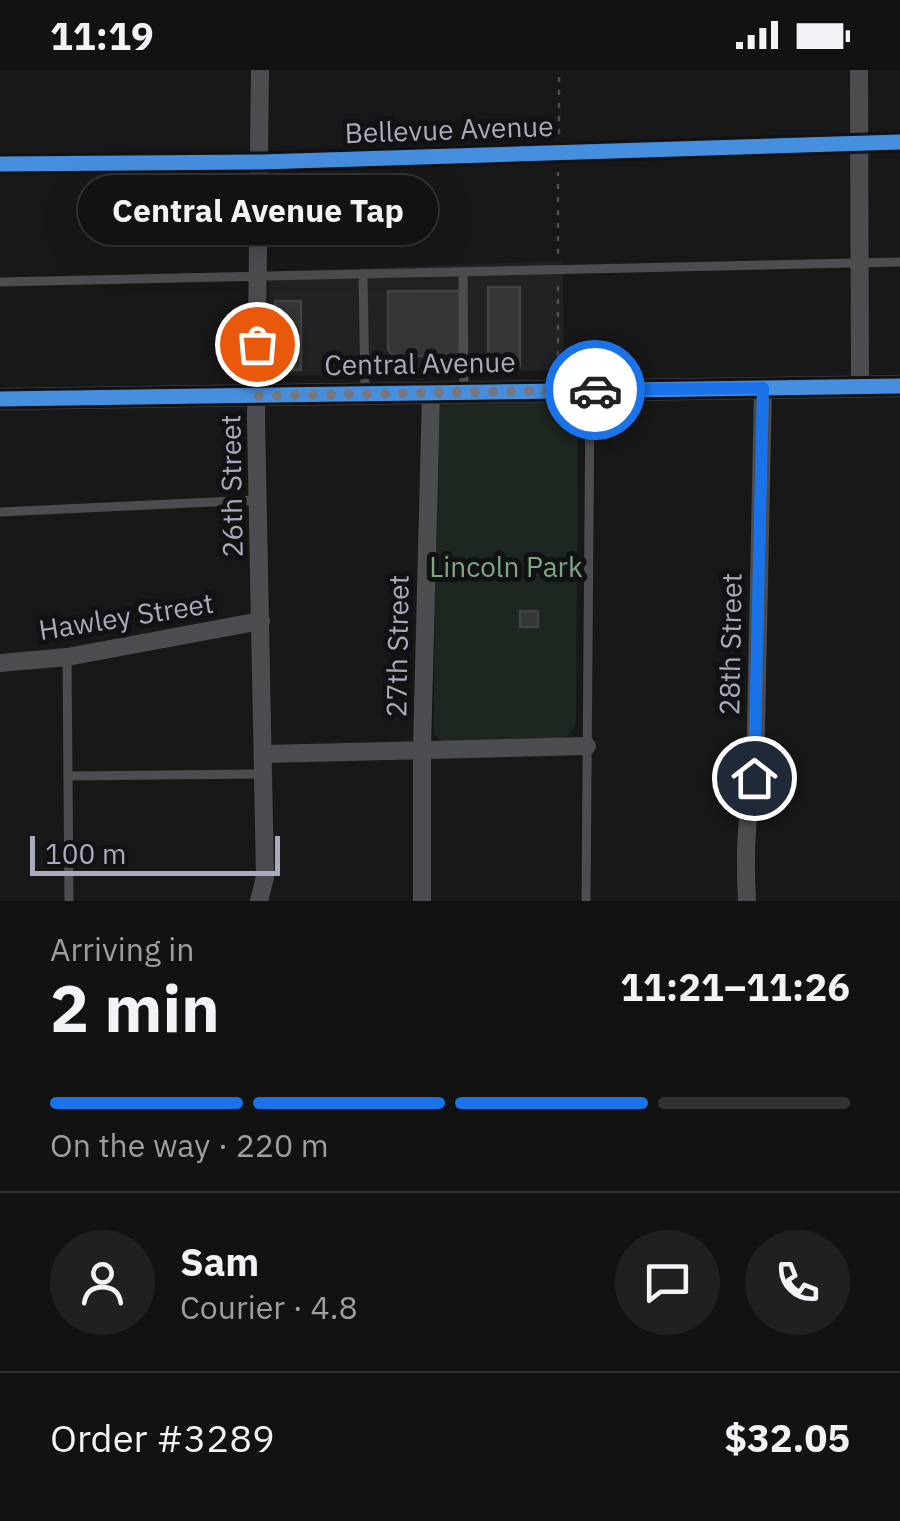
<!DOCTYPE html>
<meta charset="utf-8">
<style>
:root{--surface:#121212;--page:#1f2020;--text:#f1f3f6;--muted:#9c9e9f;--line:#313232;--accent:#1a73e8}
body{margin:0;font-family:"IBM Plex Sans",sans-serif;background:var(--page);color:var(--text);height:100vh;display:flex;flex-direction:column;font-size:38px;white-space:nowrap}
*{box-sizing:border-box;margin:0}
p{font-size:32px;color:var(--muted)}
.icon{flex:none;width:55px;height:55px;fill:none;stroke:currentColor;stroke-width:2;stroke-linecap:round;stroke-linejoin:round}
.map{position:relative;height:831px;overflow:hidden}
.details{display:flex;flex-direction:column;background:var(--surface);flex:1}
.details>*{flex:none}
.scale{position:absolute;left:30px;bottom:25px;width:250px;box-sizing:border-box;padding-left:10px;border:5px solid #a8acba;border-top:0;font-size:28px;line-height:35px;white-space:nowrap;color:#a8acba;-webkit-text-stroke:8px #121215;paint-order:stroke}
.pin{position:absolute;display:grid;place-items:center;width:85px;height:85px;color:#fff;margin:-42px;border:5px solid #fff;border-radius:50%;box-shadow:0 2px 10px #0007}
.courier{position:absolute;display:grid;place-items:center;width:100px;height:100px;margin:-50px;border:8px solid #1a73e8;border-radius:50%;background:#fff;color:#222;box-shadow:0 2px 12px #0007}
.bubble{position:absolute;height:70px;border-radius:35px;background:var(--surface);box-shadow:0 10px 40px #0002,0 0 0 2px var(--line);font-size:32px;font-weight:700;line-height:70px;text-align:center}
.head em{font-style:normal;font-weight:700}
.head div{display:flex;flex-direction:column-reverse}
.head{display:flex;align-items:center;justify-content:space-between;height:170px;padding:0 50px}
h1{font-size:65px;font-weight:700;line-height:75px}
.bar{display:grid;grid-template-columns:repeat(4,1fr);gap:15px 10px;align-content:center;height:120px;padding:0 50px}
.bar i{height:12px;border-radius:8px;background:var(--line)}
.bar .active{background:var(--accent)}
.bar p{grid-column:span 4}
.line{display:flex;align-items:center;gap:25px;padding:0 50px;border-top:2px solid var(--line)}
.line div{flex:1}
.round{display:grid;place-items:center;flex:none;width:105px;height:105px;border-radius:52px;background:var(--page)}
.status{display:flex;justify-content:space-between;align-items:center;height:70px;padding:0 50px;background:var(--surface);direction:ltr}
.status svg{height:28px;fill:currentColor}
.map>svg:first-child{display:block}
.built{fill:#222225}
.green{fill:#1e2620}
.building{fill:#363638;stroke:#414244;stroke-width:2.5}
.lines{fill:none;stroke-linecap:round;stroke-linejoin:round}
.path{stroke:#4e4e53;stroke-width:2.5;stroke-dasharray:5 8;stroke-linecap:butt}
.service{stroke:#4c4d51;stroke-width:9}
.minor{stroke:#4c4d51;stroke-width:18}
.tertiary{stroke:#4c4d51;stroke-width:22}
.cycleway-casing{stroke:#121215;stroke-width:21}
.cycleway{stroke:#468fdf;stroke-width:15}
.done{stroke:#767881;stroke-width:10;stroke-dasharray:0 18}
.route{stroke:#1a73e8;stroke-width:12}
.labels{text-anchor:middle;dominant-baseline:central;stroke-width:10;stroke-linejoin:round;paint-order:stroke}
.street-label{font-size:28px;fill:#a8acba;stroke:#121215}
.park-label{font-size:28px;fill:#7ea685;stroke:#121215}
</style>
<div class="status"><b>11:19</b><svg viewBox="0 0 49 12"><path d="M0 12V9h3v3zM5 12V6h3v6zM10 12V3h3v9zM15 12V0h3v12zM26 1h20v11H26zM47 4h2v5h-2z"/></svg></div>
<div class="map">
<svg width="900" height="831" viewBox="0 0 900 831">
<rect width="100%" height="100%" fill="#181818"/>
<polygon class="built" points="563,191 564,300 266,306 269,202"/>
<polygon class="green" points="576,326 578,335 576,652 573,661 563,669 443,673 434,664 436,340 447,328"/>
<g class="building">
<rect x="488" y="217" width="32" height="79"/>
<polygon points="388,221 460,221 459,286 393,286 388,280"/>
<polygon points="275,231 301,231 301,300 276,300"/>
<rect x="520" y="541" width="18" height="16"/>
</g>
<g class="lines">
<g class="path">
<polyline points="559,64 559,0"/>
<polyline points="558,184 558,102"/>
<polyline points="558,299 558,212"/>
</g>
<g class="service">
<polyline points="463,202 464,320"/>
<polyline points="363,204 365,321"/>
<polyline points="0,212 900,192"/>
<polyline points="0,442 256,430"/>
<polyline points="67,587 69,831"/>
<polyline points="68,706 265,704"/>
<polyline points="586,831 590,324"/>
</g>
<g class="minor">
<polyline points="859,0 860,316"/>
<polyline points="0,94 261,92 900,72"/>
<polyline points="0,593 67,587 261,551"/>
<polyline points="265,684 587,676"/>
<polyline points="259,831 265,807 256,349 260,0"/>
<polyline points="422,831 422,679 431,323"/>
<path d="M747 831C745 788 745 749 755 707L763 318"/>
</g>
<polyline class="tertiary" points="0,329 900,316"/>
<defs>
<g id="cycleway">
<polyline points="0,94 261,92 900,72"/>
<polyline points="0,329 900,316"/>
</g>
</defs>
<use href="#cycleway" class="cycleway-casing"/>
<use href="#cycleway" class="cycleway"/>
</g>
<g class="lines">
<polyline class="done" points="257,274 257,326 595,320"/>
<polyline class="route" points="595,320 763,318 754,708"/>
</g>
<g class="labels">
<g class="street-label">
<text transform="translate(449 59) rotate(-2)">Bellevue Avenue</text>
<text transform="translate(420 293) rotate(-1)">Central Avenue</text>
<text transform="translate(231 416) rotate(-91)">26th Street</text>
<text transform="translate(126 546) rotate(-9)">Hawley Street</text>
<text transform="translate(730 574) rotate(-89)">28th Street</text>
<text transform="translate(397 576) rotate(-89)">27th Street</text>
</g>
<g class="park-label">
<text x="506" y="496">Lincoln Park</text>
</g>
</g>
</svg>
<div class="scale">100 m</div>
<div class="pin" style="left:257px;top:274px;background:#ea580c"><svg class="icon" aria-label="bag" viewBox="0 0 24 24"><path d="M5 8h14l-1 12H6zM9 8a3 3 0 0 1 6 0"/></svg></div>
<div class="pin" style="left:754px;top:708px;background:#1f2937"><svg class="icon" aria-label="home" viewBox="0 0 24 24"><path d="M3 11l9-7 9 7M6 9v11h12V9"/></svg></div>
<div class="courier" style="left:595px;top:320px"><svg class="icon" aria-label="car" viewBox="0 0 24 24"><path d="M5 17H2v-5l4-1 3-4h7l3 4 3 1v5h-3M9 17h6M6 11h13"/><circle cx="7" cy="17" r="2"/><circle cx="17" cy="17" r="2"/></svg></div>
<div class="bubble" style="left:78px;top:105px;width:360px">Central Avenue Tap</div>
</div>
<section class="details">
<div class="head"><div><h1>2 min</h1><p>Arriving in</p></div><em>11:21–11:26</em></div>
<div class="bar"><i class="active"></i><i class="active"></i><i class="active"></i><i></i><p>On the way · 220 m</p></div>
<div class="line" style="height:180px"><a class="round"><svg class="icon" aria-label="person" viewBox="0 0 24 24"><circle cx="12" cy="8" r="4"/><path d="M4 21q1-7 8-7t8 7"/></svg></a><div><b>Sam</b><p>Courier · 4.8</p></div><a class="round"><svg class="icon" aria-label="chat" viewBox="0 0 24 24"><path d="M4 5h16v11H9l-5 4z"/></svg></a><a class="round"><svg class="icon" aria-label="phone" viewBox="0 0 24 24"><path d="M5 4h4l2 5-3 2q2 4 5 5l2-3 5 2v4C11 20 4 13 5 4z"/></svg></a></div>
<div class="line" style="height:130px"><div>Order #3289</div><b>$32.05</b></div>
</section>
